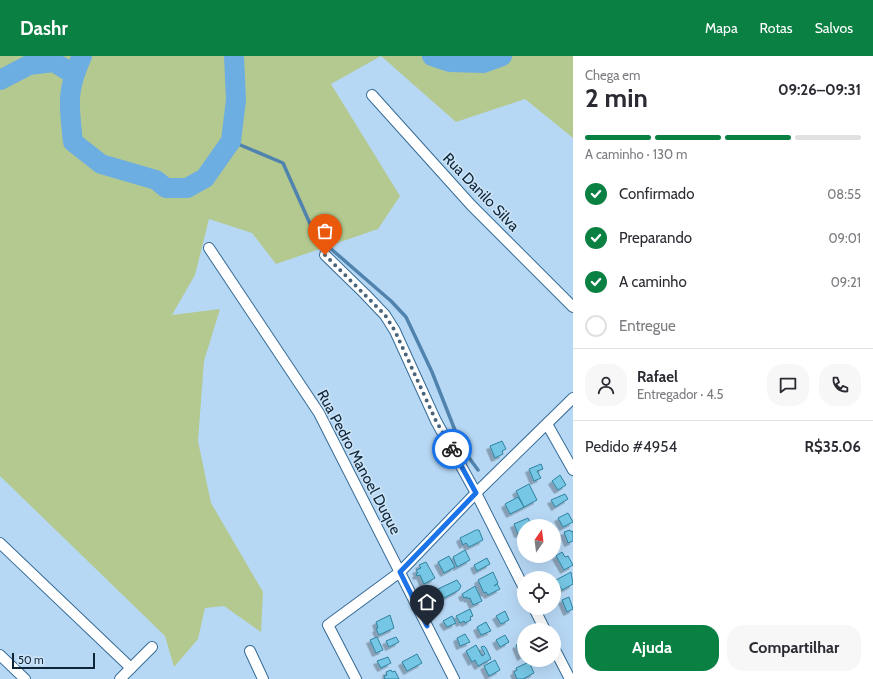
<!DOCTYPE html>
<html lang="pt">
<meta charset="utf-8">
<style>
:root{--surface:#fff;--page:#f7f7f7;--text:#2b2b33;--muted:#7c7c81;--line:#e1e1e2;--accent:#0b8043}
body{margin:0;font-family:Cabin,sans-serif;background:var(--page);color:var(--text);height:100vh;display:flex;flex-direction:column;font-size:15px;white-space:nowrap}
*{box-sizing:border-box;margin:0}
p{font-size:13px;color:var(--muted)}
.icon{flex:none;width:22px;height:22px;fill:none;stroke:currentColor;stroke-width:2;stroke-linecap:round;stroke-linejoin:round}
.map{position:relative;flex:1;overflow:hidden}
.side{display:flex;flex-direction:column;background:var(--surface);width:300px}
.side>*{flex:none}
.needle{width:26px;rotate:14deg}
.controls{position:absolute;left:517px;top:463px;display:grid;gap:8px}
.controls a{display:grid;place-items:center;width:44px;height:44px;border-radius:50%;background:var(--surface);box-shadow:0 4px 16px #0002;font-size:20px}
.scale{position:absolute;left:12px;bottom:10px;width:83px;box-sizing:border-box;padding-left:4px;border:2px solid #0e2537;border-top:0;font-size:11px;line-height:14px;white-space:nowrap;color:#0e2537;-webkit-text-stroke:3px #cde4f7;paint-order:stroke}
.pin{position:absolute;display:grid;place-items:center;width:34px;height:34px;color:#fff;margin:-41px -17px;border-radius:50% 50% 50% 0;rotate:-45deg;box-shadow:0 0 4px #0007}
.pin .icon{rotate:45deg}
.courier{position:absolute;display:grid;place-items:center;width:40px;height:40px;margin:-20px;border:3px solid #1a73e8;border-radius:50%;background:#fff;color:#222;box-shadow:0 1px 5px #0007}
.overview em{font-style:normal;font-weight:800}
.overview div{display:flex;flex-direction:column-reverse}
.overview{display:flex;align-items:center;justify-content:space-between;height:68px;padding:0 12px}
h1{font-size:26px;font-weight:800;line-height:30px}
.bar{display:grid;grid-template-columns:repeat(4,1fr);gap:6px 4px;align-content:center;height:48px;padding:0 12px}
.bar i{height:5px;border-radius:3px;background:var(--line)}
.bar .on{background:var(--accent)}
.bar p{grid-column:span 4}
.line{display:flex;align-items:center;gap:10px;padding:0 12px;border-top:1px solid var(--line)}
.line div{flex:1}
.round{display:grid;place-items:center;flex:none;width:42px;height:42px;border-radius:16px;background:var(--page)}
ol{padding:0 12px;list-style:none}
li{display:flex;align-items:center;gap:12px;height:44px}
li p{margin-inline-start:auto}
li .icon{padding:4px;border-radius:50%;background:var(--accent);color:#fff;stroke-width:4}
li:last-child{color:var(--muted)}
li i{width:22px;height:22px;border:2px solid var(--line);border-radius:50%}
.action{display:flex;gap:8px;margin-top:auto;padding:8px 12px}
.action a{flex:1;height:46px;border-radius:16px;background:var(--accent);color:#fff;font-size:16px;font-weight:800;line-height:46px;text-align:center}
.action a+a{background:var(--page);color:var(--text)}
header{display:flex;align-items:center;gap:24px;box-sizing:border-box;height:56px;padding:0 20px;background:var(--accent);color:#fff}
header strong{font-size:19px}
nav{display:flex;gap:22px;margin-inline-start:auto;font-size:14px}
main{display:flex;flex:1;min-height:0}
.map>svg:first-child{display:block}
.green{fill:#b4c990}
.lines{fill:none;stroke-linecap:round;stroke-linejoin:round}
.stream{stroke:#5084af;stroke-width:3.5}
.river{stroke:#6cade2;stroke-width:20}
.building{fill:#76c6e5;stroke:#2f829f;filter:url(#shadow)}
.street-casing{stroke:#346b96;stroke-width:12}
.street{stroke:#fff;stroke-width:10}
.done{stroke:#49647a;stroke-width:4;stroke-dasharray:0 7.2}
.route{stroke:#1a73e8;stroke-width:5}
.labels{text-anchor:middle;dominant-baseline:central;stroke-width:3;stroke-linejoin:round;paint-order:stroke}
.street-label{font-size:15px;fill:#0e2537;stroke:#cde4f7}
</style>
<header>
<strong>Dashr</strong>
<nav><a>Mapa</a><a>Rotas</a><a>Salvos</a></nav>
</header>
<main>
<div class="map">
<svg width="573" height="623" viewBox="0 0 573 623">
<defs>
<filter id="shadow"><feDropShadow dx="-3.5" dy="3.5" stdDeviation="0" flood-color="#0004"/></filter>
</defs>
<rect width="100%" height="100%" fill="#b7d8f5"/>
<g class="green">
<polygon points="0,0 381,0 331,28 400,140 378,173 276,208 252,177 209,163 195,219 172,259 220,253 204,305 198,385 211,447 263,536 261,576 224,550 205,552 198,583 174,611 165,580 0,420"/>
<polygon points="381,0 573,0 573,82 525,43 456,66"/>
</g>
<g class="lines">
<polyline class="stream" points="231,85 283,107 315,179 391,245 406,261 432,316 462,392 478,414"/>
<g class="river">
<path d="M82 0C66 35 69 49 73 86L101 108 156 124 166 132H187L205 122 231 85 236 44 234 0"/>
<polyline points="432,0 450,6 483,7 502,0"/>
<polyline points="0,24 29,9 54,6 73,18"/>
</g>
</g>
<g class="building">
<polygon points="502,385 506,393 502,395 503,398 495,402 490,390"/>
<polygon points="541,408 543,413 537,415 541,422 534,425 529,413"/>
<polygon points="560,419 566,429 558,434 552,425"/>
<polygon points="529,428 537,444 524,451 516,435"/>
<polygon points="565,438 568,443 555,451 551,444"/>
<polygon points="518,441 524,451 510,458 505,448"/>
<polygon points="568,457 573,466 563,471 558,462"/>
<polygon points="528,462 532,470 524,470 524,476 518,478 514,468"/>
<polygon points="476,474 479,474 483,484 469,491 466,487 463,489 460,482"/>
<polygon points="570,474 571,476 573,475 573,485 568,487 564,476"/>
<polygon points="465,494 470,504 457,511 453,501"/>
<polygon points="562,496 565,501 568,500 573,509 564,514 556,500"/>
<polygon points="449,500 455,511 444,517 438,506"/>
<polygon points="487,502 490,508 477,515 474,509"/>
<polygon points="426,506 435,522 424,528 420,519 417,520 416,518 418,517 416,514 421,512 419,509"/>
<polygon points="493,516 498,527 494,530 497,528 500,533 488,539 486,536 484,537 478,524"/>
<polygon points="571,516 573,528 562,534 556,524"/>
<polygon points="457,524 461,530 459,534 444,542 438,533"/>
<polygon points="475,530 482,545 473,549 470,542 468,543 467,541 464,542 462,538"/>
<polygon points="569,541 573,553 567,556 562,544"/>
<polygon points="470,553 473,560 470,561 471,564 465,567 464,565 460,567 456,560"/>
<polygon points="505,555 509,564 501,568 496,560"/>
<polygon points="390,559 394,572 379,579 376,573 378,572 376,566"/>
<polygon points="452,560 456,567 447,571 443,565"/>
<polygon points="486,566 491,575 481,579 477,571"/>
<polygon points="465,578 470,586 460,590 457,582"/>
<polygon points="505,579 509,586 500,591 496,584"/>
<polygon points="377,581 383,594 376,597 370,584"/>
<polygon points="396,581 399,586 389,591 386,585"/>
<polygon points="522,587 524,590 524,599 521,601 516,589"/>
<polygon points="476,589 482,600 485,598 481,591 484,590 486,592 491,603 478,610 475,604 472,606 466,595"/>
<polygon points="417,598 422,607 407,615 402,606"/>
<polygon points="388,601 391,607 381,612 377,605"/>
<polygon points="495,604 500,614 489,620 484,610"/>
<polygon points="529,606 534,617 523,623 517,623 514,616 517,614 516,612"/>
<polygon points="391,614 392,616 395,615 399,623 385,623 384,620 387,619 386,616"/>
</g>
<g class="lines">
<defs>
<g id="street">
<polyline points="372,39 471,149 573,251"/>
<polyline points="209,192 319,357 454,623"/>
<polyline points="325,199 365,238 385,259 395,275 436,365 476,437 524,532"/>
<polyline points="547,368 573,414"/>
<polyline points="0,487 131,612"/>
<polyline points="534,552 545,574"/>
<polyline points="554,592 570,623"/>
<polyline points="250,595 263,623"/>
<polyline points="0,599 25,623"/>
<polyline points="120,623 152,591"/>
<polyline points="356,623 328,569 400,516 476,437 573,342"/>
</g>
</defs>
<use href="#street" class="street-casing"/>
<use href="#street" class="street"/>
</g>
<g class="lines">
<polyline class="done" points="325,199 385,259 395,275 436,365 452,393"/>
<polyline class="route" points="427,570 400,516 476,437 452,393"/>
</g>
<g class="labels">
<g class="street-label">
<text transform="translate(481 136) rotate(46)">Rua Danilo Silva</text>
<text transform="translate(359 406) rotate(62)">Rua Pedro Manoel Duque</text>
</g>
</g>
</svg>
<div class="controls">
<a><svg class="needle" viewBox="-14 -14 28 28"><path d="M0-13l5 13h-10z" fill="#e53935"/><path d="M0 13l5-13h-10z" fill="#7c7c81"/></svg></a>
<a><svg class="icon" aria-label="locate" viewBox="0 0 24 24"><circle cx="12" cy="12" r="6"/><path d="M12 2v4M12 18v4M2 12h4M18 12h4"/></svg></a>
<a><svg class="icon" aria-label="layers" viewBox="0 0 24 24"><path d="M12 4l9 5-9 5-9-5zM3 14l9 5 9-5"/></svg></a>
</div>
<div class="scale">50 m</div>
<div class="pin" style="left:325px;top:199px;background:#ea580c"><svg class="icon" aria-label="bag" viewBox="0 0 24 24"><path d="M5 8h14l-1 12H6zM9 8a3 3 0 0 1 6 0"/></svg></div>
<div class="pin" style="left:427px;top:570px;background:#1f2937"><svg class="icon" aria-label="home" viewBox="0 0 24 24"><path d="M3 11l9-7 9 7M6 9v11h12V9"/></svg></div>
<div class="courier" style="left:452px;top:393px"><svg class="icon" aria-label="bike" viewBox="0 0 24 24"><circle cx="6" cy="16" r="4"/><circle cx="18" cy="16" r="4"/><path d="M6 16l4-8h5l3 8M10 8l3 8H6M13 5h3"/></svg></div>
</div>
<section class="side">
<div class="overview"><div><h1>2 min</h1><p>Chega em</p></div><em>09:26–09:31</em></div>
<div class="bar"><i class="on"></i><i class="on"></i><i class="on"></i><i></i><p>A caminho · 130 m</p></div>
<ol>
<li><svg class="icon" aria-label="check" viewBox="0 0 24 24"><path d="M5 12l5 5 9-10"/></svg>Confirmado<p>08:55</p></li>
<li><svg class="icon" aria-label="check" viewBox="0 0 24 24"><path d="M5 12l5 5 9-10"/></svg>Preparando<p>09:01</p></li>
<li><svg class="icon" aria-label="check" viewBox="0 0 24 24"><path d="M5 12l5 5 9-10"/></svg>A caminho<p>09:21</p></li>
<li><i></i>Entregue</li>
</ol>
<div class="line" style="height:72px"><a class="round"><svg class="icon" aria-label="person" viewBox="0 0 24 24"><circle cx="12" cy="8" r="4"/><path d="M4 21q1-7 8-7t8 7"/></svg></a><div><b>Rafael</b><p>Entregador · 4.5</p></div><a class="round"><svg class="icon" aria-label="chat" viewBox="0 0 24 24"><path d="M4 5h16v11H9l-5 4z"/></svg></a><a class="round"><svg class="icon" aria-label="phone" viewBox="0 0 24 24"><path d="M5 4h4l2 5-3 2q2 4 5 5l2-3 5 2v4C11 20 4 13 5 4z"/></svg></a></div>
<div class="line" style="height:52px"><div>Pedido #4954</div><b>R$35.06</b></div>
<div class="action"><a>Ajuda</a><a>Compartilhar</a></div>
</section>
</main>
